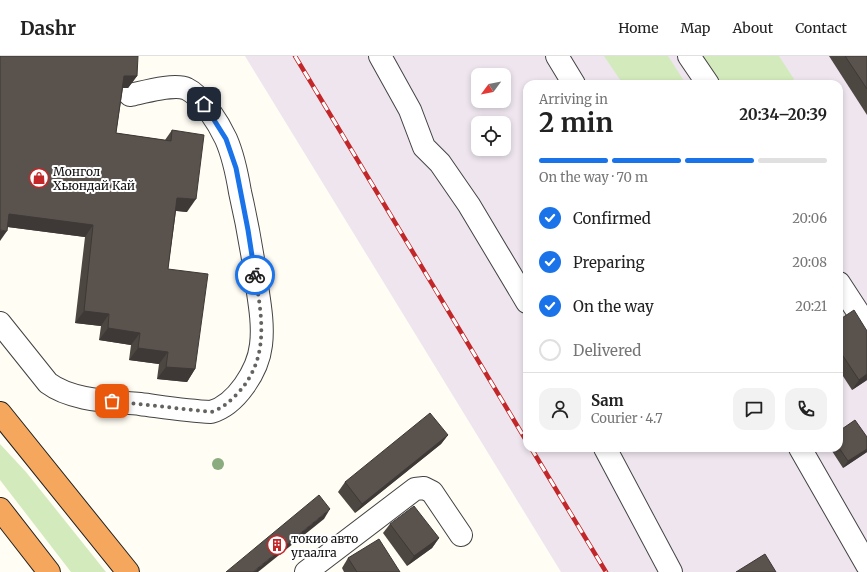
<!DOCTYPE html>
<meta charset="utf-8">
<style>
:root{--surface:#fff;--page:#f2f2f2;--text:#222;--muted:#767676;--line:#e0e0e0;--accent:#1a73e8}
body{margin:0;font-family:Merriweather,serif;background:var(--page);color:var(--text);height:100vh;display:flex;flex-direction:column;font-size:15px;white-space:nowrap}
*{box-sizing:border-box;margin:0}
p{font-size:13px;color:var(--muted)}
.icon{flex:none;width:22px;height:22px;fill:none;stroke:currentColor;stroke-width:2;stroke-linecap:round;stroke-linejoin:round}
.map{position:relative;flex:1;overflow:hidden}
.details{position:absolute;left:523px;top:24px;width:320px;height:372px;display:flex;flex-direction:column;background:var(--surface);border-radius:12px;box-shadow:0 2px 6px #0003}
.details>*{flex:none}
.needle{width:26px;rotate:238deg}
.controls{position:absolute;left:471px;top:12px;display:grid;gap:8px}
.controls a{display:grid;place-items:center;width:40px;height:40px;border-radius:8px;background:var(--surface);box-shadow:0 2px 6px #0003;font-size:20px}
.pin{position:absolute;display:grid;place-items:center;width:34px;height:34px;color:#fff;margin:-17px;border-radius:8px;box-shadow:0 2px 6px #0006}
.courier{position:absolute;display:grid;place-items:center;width:40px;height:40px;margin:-20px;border:3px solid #1a73e8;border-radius:50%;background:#fff;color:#222;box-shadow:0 1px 5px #0007}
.headline em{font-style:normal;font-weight:700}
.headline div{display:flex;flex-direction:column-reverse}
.headline{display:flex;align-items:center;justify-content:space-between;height:68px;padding:0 16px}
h1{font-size:26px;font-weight:700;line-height:30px}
.bar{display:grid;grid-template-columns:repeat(4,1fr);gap:6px 4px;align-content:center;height:48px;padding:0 16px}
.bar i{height:5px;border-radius:3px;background:var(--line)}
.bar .on{background:var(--accent)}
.bar p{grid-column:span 4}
.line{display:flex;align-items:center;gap:10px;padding:0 16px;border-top:1px solid var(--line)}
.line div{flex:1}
.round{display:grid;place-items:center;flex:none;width:42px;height:42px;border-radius:12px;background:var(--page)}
ol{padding:0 16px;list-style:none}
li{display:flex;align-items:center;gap:12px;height:44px}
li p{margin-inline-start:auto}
li .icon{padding:4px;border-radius:50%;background:var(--accent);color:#fff;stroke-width:4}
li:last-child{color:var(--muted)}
li i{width:22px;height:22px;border:2px solid var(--line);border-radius:50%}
header{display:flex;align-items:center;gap:24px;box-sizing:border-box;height:56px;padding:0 20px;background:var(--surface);border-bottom:1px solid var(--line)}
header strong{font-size:19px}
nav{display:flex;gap:22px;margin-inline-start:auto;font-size:14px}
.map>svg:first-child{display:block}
.industrial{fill:#eee5ef;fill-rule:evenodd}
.green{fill:#d3ebbc}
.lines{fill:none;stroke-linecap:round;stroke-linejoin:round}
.minor-casing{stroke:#434343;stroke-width:24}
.highway-casing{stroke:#212121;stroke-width:24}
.minor{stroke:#fff;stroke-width:22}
.highway{stroke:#f4a75d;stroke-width:22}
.rail-casing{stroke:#c22729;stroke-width:4.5}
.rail{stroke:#fff;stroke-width:3;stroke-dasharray:9;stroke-linecap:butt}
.tree{fill:#8bac7f}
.wall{fill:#4d4742}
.shaded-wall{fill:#3e3936}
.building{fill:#59524d;stroke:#3e3936}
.done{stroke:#646360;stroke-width:4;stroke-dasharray:0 7.2}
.route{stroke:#1a73e8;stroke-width:5}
.labels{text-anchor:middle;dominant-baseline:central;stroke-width:4;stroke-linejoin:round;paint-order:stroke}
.poi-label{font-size:12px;fill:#101010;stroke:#fff;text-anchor:start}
</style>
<header>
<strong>Dashr</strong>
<nav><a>Home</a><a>Map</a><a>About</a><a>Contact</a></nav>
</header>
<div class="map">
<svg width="867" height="516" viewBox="0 0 867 516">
<rect width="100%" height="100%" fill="#fffdf4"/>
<path class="industrial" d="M245 0H867V516H561ZM478 19H504V45H478ZM527 28H839V392H527ZM478 67H504V93H478Z"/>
<g class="green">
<polygon points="604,0 668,0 686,28 623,28"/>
<polygon points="698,0 779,0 794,23 786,28 717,28"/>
<polygon points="0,388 26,416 106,516 71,516 0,424"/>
</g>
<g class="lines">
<defs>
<g id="minor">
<polyline points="380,0 410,54 424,91 440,107 469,149 527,246"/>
<polyline points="557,0 574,28"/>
<polyline points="689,0 708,28"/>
<polyline points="839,227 867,270"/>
<path d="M0 267 48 327C72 345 111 345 140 348 163 351 187 355 211 356 236 349 258 315 261 289 264 265 258 240 255 216 251 189 246 162 240 136 237 118 233 99 226 83 219 68 202 40 187 33 175 27 144 36 130 39"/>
<polyline points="605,392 671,516"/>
<polyline points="800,392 867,509"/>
<polyline points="306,516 415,433 424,432 432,436 461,479"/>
</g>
<g id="highway">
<polyline points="0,357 128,516"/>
<polyline points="0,453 49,516"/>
</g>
</defs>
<use href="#minor" class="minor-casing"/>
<use href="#highway" class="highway-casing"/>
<use href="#minor" class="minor"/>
<use href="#highway" class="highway"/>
<defs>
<g id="rail">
<polyline points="295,0 527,386"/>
<polyline points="531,392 606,516"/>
</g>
</defs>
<use href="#rail" class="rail-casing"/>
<use href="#rail" class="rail"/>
</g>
<circle class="tree" cx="218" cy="408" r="6"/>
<g class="wall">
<polygon points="0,0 137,20 128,32 123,32 116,77 165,84 172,74 187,156 176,155 168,213 195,313 187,326 157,323 159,308 129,304 131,289 99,284 101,270 75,267 85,181 8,171"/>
<polygon points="829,0 867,0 867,59"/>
<polygon points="839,264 867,275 867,324 852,334 839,314"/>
<polygon points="448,379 441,388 355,457 338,436 345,426"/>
<polygon points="867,381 867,396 843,412 830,392 839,392"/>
<polygon points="390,468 439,482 432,492 407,510 383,477"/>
<polygon points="348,502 400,516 344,516 342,512"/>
</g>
<g class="shaded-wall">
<polygon points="124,20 137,20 128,32 116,32"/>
<polygon points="177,142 196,143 187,156 169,154"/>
<polygon points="9,158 93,169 85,181 0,170"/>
<polygon points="0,174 7,175 0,185"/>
<polygon points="84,255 109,258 101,270 75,267"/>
<polygon points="108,272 140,277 131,289 99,284"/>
<polygon points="138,292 168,296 159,308 129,304"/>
<polygon points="166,311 195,313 187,326 157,323"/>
<polygon points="867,318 867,324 852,334 859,324"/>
<polygon points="448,379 441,388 355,457 362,448"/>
<polygon points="867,393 867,396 843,412 848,405"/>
<polygon points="330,453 324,463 258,516 253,516"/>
<polygon points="439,482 432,492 407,510 414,500"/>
</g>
<g class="building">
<polygon points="0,0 138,0 137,20 124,20 116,77 171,85 172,74 204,79 196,143 177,142 168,213 208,218 195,313 166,311 168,296 138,292 140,277 108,272 109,258 84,255 93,169 9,158 7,175 0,174"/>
<polygon points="845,0 867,0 867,33"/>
<polygon points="854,254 867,275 867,318 859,324 839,294 839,264"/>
<polygon points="430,357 448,379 362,448 345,426"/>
<polygon points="855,364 867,381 867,393 848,405 839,392 839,375"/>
<polygon points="319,439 330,453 253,516 226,516"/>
<polygon points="414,450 439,482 414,500 390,468"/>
<polygon points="379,483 400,516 357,516 348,502"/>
<polygon points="765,498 776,516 736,516"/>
</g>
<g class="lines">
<path class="done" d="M112 345 211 356C222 353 230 345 238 337 270 302 262 261 255 219"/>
<polyline class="route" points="204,48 226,83 236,112 248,174 255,219"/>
</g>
<defs>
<symbol id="shop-ring" viewBox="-11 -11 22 22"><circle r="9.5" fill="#fff" stroke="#c22729" stroke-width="1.5"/><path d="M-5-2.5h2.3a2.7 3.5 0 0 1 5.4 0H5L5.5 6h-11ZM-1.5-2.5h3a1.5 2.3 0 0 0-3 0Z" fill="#c22729"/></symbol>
<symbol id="building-ring" viewBox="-11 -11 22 22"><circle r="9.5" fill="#fff" stroke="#c22729" stroke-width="1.5"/><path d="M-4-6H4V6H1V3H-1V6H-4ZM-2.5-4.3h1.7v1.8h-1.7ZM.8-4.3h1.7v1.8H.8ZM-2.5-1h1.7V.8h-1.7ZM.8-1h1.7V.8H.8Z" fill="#c22729"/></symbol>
</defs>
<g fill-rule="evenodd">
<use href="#shop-ring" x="28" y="111" width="22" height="22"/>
<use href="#building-ring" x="266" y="478" width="22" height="22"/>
</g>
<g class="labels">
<g class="poi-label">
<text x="53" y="115">Монгол<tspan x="53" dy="14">Хьюндай Кай</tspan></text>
<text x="291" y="482">токио авто<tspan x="291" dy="14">угаалга</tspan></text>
</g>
</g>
</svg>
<div class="controls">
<a><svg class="needle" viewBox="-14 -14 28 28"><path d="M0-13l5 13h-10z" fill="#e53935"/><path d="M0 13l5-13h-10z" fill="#767676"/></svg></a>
<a><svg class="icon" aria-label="locate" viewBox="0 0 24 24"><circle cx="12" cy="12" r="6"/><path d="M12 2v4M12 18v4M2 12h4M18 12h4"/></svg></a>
</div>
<div class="pin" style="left:112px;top:345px;background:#ea580c"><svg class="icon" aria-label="bag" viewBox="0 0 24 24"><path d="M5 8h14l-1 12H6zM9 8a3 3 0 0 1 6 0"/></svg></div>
<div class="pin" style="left:204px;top:48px;background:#1f2937"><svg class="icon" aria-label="home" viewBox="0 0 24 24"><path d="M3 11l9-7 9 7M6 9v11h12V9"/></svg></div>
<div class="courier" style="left:255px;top:219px"><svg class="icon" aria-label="bike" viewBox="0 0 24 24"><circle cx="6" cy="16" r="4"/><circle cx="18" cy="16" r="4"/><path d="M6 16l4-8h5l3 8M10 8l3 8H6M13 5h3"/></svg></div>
<section class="details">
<div class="headline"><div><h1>2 min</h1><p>Arriving in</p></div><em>20:34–20:39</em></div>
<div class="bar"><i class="on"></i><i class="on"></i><i class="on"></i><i></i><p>On the way · 70 m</p></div>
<ol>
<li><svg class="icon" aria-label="check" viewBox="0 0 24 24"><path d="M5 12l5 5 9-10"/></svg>Confirmed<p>20:06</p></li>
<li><svg class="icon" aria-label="check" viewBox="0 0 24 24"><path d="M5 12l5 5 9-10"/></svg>Preparing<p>20:08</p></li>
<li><svg class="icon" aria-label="check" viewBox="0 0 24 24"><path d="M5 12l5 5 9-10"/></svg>On the way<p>20:21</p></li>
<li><i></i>Delivered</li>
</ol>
<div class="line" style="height:72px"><a class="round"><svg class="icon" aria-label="person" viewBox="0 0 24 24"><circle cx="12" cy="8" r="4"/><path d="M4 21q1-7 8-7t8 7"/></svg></a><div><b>Sam</b><p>Courier · 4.7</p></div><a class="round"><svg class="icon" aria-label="chat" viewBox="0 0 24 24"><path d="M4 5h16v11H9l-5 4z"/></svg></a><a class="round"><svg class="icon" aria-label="phone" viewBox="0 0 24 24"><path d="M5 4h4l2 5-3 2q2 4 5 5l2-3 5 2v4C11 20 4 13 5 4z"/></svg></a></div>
</section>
</div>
